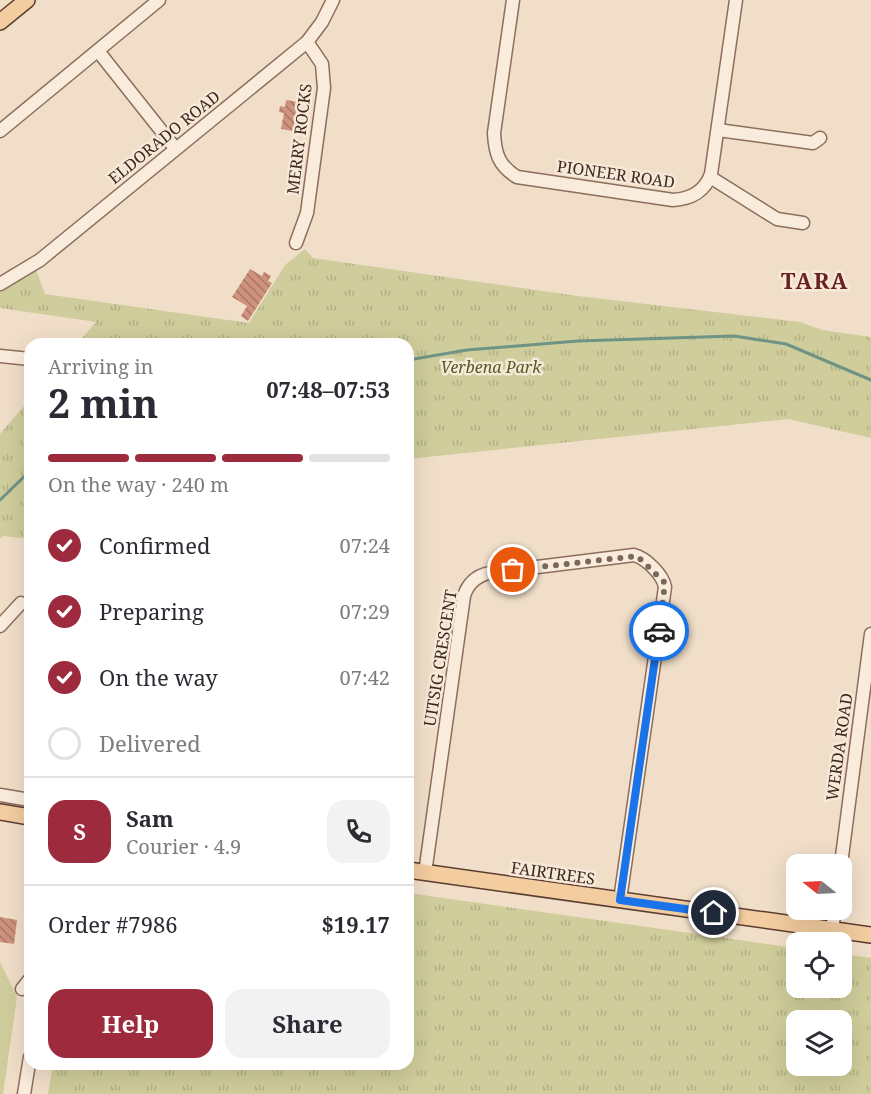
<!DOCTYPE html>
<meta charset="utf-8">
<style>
:root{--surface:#fff;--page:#f2f2f3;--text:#2b2b33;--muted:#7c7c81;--line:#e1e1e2;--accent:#9e2a3d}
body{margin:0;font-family:"Noto Serif",serif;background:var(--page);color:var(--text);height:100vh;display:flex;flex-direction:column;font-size:22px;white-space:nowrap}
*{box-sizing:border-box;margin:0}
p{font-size:20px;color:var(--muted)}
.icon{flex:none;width:33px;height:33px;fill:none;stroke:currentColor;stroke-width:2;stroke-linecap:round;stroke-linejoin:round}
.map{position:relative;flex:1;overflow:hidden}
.drawer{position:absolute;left:24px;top:338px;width:390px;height:732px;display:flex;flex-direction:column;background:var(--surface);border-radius:18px;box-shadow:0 6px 24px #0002}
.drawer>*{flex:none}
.needle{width:39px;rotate:288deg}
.controls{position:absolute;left:786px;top:854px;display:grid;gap:12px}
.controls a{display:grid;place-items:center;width:66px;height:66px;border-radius:12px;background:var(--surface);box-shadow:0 6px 24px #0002;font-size:30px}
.pin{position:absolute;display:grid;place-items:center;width:51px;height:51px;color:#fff;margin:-26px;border:3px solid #fff;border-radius:50%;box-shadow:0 2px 6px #0007}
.courier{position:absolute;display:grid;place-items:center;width:60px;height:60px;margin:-30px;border:4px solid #1a73e8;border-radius:50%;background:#fff;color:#222;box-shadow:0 2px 8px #0007}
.overview em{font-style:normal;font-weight:700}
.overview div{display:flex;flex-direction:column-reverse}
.overview{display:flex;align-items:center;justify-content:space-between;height:102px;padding:0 24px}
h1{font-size:39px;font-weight:700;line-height:45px}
.bar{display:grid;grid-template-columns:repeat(4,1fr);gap:9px 6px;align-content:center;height:72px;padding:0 24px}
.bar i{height:8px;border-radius:4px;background:var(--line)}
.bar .current{background:var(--accent)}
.bar p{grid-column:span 4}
.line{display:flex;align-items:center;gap:15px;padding:0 24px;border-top:2px solid var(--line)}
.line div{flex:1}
.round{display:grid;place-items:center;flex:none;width:63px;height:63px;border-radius:18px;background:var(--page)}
ol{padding:0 24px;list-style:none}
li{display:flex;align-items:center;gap:18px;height:66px}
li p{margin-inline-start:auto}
li .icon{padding:6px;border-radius:50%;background:var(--accent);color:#fff;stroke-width:4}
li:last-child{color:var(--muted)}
li i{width:33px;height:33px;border:3px solid var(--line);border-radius:50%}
.action{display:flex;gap:12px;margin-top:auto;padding:12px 24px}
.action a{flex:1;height:69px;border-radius:18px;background:var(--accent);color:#fff;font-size:24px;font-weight:700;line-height:69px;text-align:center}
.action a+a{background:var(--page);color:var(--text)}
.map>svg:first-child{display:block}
.grass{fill:url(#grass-tufts);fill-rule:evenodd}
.pitch{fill:#cfcd9b}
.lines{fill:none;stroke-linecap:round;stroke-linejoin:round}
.stream{stroke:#6f9384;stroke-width:3}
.building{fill:url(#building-back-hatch)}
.minor-casing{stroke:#8d6e5c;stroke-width:15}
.major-casing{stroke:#5b3d30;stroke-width:18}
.minor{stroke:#faecdc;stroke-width:12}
.major{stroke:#f3cca0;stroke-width:15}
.done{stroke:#7c685b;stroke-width:6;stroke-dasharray:0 10.8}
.route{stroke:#1a73e8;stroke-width:8}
.labels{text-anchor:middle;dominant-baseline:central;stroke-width:5;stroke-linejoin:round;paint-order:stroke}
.street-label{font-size:16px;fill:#3d2920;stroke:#f7e9d8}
.park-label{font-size:16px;font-style:italic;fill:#555a26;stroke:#f7e9d8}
.district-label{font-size:22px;font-weight:bold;letter-spacing:1.5px;fill:#6b221e;stroke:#f7e9d8}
</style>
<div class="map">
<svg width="871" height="1094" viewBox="0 0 871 1094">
<defs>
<pattern id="grass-tufts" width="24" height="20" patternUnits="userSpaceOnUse" patternTransform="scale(1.5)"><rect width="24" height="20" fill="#cfcd9b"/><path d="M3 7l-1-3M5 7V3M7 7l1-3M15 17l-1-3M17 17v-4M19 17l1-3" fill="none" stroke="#b3b085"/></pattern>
<pattern id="building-back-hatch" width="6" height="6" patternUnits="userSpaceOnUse" patternTransform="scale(1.5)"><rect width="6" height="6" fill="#cf927d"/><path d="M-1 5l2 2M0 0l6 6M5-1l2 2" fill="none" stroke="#a97766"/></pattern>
</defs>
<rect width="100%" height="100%" fill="#f0dec8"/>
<g class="grass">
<polygon points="305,249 313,258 578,296 800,322 822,330 871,337 871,438 788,419 408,459 408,344 78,343 96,322 0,308 0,290 36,270 45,294 249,323 285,265"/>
<polygon points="30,399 30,539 3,536 0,539 0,434"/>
<path d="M408 893 796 948V987H842V954L871 958V1094H48L53 1064H408ZM796 1020H842V1065H796Z"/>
</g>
<polygon class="pitch" points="0,962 17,997 3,1094 0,1094"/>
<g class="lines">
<g class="stream">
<polyline points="408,360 467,350 578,341 734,336 786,344 871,380"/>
<polyline points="0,500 30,471"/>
</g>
</g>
<g class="building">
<polygon points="286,100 298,102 293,131 281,129 284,113 279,112 280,106 285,107"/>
<polygon points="250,269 262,276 264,272 271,276 268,281 272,283 248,321 241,316 247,306 232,297"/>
<polygon points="0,917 17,920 14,944 0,942"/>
</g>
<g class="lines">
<defs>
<g id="minor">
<path d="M513 0 494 133C495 154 499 166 517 177L673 200C691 199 705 191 711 174L736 0"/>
<polyline points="98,51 175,148"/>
<polyline points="718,130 813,143 820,138"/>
<polyline points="0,131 159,0"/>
<polyline points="710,177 777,219 803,223"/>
<polyline points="296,243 307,213 324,88 322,64 307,42"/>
<polyline points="0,284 40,260 307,42 322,22 333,0"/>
<polyline points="0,356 30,359"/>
<polyline points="0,626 21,603"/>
<polyline points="0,795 30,800"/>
<polyline points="841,864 871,634"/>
<path d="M425 873 464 596C468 583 476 576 489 573L634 555C646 558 663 575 665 587L620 900"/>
<polyline points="832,930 835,909"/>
<polyline points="22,989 30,979"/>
<polyline points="24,1094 30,1057"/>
</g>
<g id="major">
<polyline points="0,22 27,0"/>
<polyline points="0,812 30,817"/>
<polyline points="408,870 871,935"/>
</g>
</defs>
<use href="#minor" class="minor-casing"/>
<use href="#major" class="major-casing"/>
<use href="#minor" class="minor"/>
<use href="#major" class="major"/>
</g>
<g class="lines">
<polyline class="done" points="513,570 637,556 665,583 659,631"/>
<polyline class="route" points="659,631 620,900 714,913"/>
</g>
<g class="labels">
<g class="street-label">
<text transform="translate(164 137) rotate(-39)">ELDORADO ROAD</text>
<text transform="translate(299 139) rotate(-83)">MERRY ROCKS</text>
<text transform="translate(616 174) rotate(8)">PIONEER ROAD</text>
<text transform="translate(440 658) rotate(-81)">UITSIG CRESCENT</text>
<text transform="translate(839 747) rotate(-82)">WERDA ROAD</text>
<text transform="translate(553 873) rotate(8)">FAIRTREES</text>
</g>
<g class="park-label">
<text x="491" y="367">Verbena Park</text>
</g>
<g class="district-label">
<text x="815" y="280">TARA</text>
</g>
</g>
</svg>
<div class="controls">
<a><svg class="needle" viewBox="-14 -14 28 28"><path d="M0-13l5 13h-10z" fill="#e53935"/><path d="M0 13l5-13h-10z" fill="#7c7c81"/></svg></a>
<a><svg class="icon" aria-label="locate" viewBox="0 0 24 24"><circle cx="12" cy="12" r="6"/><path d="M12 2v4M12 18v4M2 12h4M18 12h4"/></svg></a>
<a><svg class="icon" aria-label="layers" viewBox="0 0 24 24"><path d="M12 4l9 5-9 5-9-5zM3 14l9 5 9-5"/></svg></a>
</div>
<div class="pin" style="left:513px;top:570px;background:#ea580c"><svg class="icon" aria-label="bag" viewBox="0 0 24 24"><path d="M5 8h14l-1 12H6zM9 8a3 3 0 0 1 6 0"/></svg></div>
<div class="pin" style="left:714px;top:913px;background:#1f2937"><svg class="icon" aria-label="home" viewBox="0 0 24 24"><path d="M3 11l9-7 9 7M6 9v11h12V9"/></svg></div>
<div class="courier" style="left:659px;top:631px"><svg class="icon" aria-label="car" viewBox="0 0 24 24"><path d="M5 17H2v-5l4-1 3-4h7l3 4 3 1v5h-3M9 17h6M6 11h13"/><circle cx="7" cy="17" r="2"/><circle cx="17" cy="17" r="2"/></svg></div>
<section class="drawer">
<div class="overview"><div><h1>2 min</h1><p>Arriving in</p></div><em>07:48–07:53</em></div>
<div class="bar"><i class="current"></i><i class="current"></i><i class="current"></i><i></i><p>On the way · 240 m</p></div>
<ol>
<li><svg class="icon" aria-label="check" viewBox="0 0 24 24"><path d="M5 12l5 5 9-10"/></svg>Confirmed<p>07:24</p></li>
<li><svg class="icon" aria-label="check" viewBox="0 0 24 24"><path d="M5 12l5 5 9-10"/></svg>Preparing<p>07:29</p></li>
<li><svg class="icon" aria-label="check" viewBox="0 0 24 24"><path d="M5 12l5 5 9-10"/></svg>On the way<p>07:42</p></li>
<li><i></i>Delivered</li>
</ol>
<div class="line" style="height:108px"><b class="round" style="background:var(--accent);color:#fff">S</b><div><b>Sam</b><p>Courier · 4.9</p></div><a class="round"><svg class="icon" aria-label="phone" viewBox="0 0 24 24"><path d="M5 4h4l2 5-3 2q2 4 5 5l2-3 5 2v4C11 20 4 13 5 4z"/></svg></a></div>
<div class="line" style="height:78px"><div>Order #7986</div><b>$19.17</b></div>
<div class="action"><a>Help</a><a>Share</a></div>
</section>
</div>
